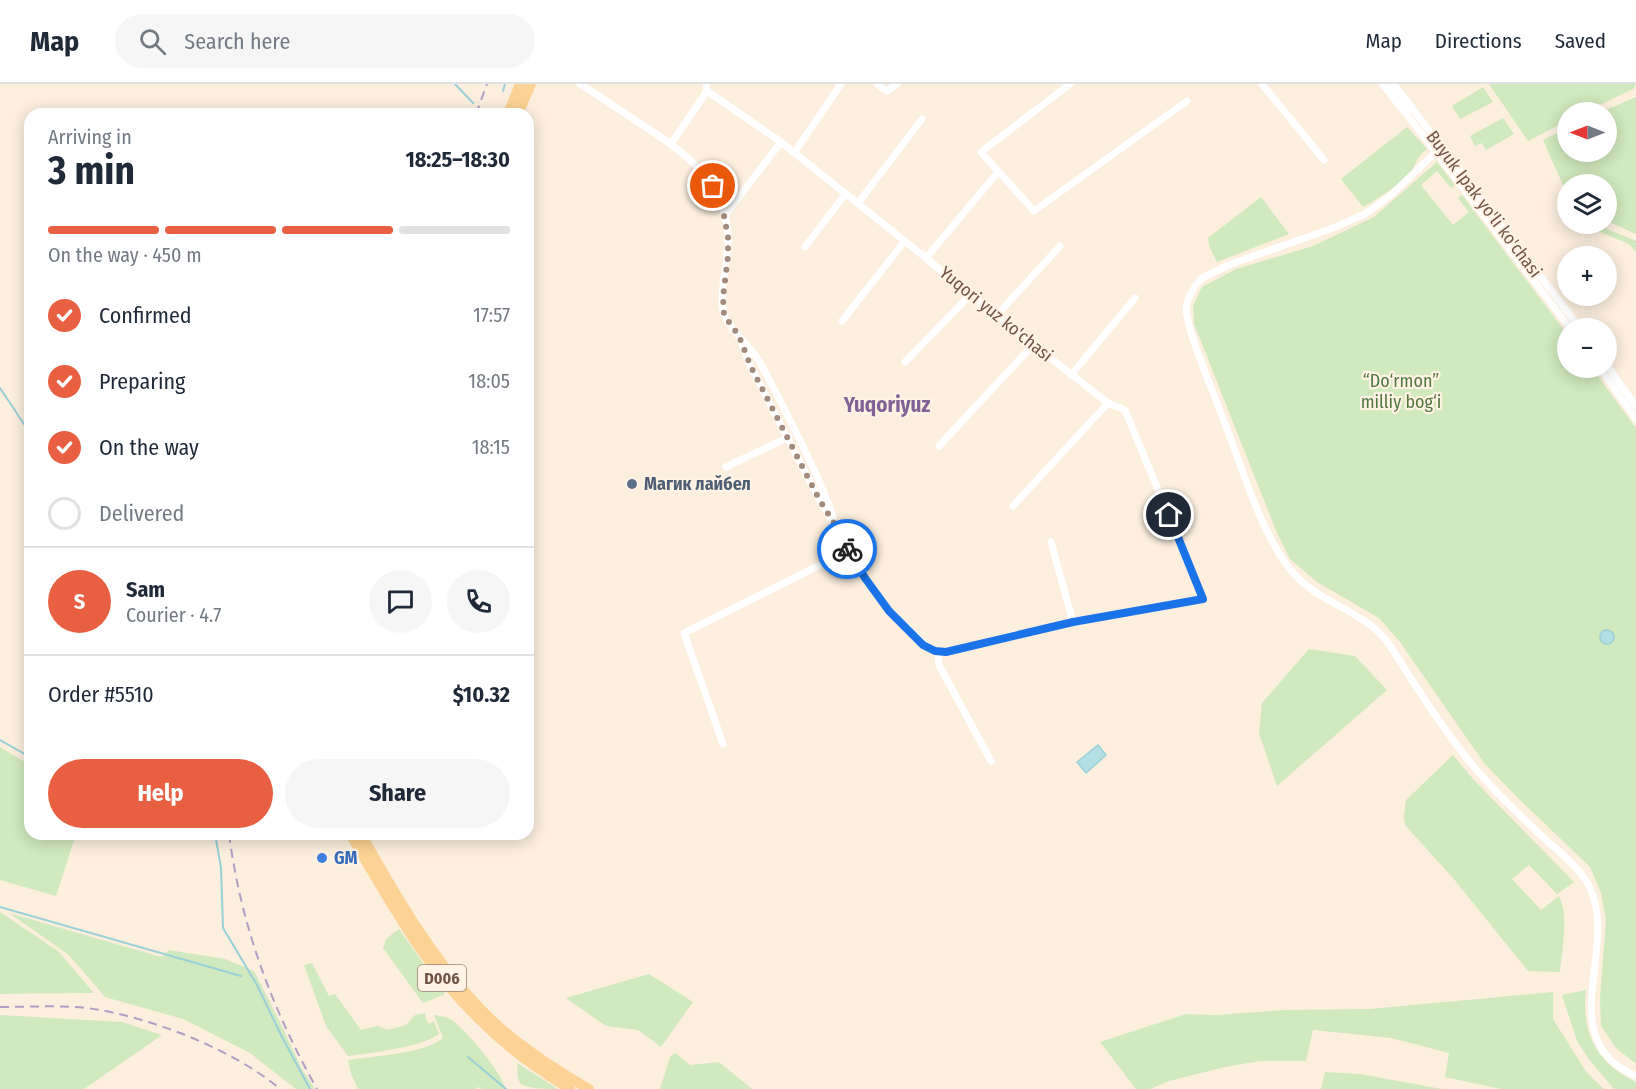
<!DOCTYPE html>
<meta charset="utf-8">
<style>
:root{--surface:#fff;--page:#f6f6f7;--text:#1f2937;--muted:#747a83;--line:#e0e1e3;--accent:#e85f41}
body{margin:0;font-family:"Fira Sans Condensed",sans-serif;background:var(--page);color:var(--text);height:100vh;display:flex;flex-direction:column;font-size:22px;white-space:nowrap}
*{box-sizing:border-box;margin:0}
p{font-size:20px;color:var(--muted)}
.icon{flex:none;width:33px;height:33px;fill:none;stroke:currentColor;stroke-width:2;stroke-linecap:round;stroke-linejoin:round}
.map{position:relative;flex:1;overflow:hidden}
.drawer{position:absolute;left:24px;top:24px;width:510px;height:732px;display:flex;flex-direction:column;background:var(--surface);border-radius:18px;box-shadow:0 3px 15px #0003}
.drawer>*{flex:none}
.needle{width:39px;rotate:270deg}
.fabs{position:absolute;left:1557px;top:18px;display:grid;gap:12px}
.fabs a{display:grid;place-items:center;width:60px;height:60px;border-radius:50%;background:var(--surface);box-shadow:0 3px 15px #0003;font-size:30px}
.pin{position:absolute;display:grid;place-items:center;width:51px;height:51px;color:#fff;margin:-26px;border:3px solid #fff;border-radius:50%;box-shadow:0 2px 6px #0007}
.courier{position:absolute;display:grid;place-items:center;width:60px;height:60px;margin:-30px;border:4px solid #1a73e8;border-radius:50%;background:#fff;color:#222;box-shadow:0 2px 8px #0007}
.head em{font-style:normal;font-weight:700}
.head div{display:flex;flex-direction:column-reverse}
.head{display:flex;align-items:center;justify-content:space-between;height:102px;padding:0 24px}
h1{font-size:39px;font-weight:700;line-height:45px}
.bar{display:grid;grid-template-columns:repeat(4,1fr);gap:9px 6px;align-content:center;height:72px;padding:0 24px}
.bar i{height:8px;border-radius:4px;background:var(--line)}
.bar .active{background:var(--accent)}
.bar p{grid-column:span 4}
.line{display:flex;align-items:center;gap:15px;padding:0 24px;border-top:2px solid var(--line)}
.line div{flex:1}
.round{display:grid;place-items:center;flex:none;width:63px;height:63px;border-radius:32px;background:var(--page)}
ol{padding:0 24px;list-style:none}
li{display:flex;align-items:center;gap:18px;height:66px}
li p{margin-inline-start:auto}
li .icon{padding:6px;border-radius:50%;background:var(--accent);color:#fff;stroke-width:4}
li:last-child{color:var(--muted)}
li i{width:33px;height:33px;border:3px solid var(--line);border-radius:50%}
.button{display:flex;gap:12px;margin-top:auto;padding:12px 24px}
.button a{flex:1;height:69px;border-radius:36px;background:var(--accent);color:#fff;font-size:24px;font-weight:700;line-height:69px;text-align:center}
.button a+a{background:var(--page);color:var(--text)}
header{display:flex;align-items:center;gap:36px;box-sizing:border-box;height:84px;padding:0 30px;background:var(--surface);border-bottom:2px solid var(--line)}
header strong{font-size:28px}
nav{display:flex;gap:33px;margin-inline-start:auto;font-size:21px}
.search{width:420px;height:54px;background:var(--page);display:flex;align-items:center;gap:15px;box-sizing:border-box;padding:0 21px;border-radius:33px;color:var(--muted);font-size:22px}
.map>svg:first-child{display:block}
.green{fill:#d1e9be}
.water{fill:#b4e0e5;stroke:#9ad0d7;stroke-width:1.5}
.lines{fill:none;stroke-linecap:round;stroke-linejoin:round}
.stream{stroke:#9ad0d7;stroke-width:2}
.minor{stroke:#fff;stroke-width:7}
.tertiary{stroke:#fff;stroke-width:8}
.primary{stroke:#fcd295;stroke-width:10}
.rail{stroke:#b19ec4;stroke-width:2;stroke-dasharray:9 6;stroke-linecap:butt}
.done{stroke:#a28a7c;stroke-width:6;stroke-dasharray:0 10.8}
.route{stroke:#1a73e8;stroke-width:8}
.service-dot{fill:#5c6f8a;stroke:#fff3e5;stroke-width:2}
.shop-dot{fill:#3f7fe0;stroke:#fff3e5;stroke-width:2}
.labels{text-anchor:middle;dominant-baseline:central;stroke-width:4.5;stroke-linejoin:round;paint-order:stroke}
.shield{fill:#fff3e5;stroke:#9c8476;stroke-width:1.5}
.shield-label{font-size:16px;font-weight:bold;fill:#725447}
.street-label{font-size:18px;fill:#725447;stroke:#fff3e5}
.park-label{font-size:18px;fill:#52783f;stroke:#fff3e5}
.service-label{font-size:18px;font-weight:bold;fill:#4e5e75;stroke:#fff3e5;text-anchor:start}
.shop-label{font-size:18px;font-weight:bold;fill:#366cbe;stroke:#fff3e5;text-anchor:start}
.quarter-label{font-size:21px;font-weight:bold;fill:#826296;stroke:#fff3e5}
</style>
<header>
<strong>Map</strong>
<div class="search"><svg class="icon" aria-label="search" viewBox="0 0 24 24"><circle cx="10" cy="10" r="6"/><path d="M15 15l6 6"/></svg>Search here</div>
<nav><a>Map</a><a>Directions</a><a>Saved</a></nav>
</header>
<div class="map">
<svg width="1636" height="1005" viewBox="0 0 1636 1005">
<rect width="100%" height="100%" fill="#fcefde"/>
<g class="green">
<polygon points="1489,0 1635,0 1635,4 1585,28 1568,28 1567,37 1528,57"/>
<polygon points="1483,3 1493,18 1460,35 1452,22"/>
<polygon points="1636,13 1636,150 1607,137 1606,100 1568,100 1567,110 1543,56 1567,44 1568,68 1606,68 1606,28 1601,28"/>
<polygon points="1503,34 1514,50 1486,66 1482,59 1475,62 1470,52"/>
<path d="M1407 43 1427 65C1415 74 1418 78 1411 88 1405 97 1373 118 1363 123L1341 95Z"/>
<polygon points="1437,78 1455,101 1451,104 1437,87 1421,101 1453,141 1469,128 1458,114 1462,111 1567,250 1568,284 1592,284 1636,344 1636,980 1616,964 1601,942 1600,914 1606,836 1601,809 1590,783 1520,716 1484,679 1400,558 1379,534 1317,498 1290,475 1277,449 1194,240 1193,222 1202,203 1236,185 1313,162 1374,133"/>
<polygon points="1261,113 1289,150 1217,178 1209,162 1208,154"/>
<polygon points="1581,140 1595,140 1636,157 1636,168 1629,160"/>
<polygon points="1309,565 1355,572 1387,606 1277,702 1259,649 1262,619"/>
<polygon points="0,663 30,681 30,750 76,750 56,812 0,796"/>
<path d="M1453 671 1473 695 1574 798 1557 810 1529 781 1512 795 1541 826 1559 812C1569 831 1562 866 1560 888L1528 887 1453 794 1405 741 1404 732 1406 716Z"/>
<polygon points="0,828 58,867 94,909 0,910"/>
<polygon points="9,829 161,873 169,866 225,875 254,887 278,934 302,985 315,1005 296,1005 250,969 183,935 105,913 69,871"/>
<polygon points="399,845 445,910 423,919 383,864 386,855"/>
<path d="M312 879 329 912 335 910 361 946 378 942 387 946 406 941 415 931 426 929 425 933 429 940 434 937 439 950C423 963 370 969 348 972L326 942 304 881Z"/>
<polygon points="649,890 693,918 661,963 638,946 606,942 566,914"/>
<path d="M1586 906C1581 950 1597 979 1636 998V1005H1614L1588 974 1577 957 1562 911Z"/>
<polygon points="1553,908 1553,935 1587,989 1604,1005 1501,1005 1445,993 1449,969 1391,954 1313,946 1306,977 1260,977 1225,983 1169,997 1150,1005 1136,1005 1100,958 1186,930 1216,931 1284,926 1370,925"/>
<polygon points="0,931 122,938 162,951 84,1005 0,1005"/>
<path d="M434 931C438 932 444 932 448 934 462 940 505 992 505 1005H482L478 1003 476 1005H358L351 990 348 976C374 972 423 970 443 954Z"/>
<polygon points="675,969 690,981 719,978 752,1005 660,1005 670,973"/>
<path d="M517 979 558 1005C549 1005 525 1005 520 999 517 995 518 985 517 979Z"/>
<polygon points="1325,988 1360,990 1442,1005 1321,1005"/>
</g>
<g class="water">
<circle cx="1607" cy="553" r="7"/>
<polygon points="1098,661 1106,671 1086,689 1077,678"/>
</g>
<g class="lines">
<g class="stream">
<polyline points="455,0 473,19"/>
<polyline points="503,7 505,0"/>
<polyline points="0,304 30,349"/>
<polyline points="0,656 30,673"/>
<polyline points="215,750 221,784 223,844 257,901 281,951 310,1005"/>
<polyline points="0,823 241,892"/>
<polyline points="468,973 506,1005"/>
</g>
<g class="minor">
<path d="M580 0C601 13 621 27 641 40 684 68 726 97 728 153 729 176 718 210 724 230 729 245 751 263 759 277 777 309 793 342 809 375 818 394 827 413 833 433"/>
<polyline points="877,0 887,7 897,0"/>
<polyline points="1070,0 981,68 1034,127 1187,17"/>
<polyline points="1262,0 1324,76"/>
<polyline points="707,7 781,58 926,174 970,211 1108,319 1125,326 1203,515 1073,538 947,568 935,567 929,564 889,527 865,494 848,467 837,444 819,415 751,283 739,252"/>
<polyline points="1411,23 1580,244"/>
<polyline points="1405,28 1570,244"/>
<polyline points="671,60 707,7 706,0"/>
<path d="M1441 63 1390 112 1365 130 1333 144 1231 180 1202 194 1195 202 1188 216 1186 225 1188 238C1197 272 1212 304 1224 337 1242 383 1263 458 1297 493 1318 515 1349 524 1373 543 1380 549 1386 556 1391 563 1419 607 1446 651 1480 690 1501 714 1524 735 1547 757 1563 771 1581 785 1590 804 1619 866 1551 956 1636 992"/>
<polyline points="794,69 841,0"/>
<polyline points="858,119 922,35"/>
<polyline points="725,131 781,58"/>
<polyline points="805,163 846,109"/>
<polyline points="926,174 998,88"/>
<polyline points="996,232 1060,162"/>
<polyline points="842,237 904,158"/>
<polyline points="905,278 970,211"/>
<polyline points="1606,280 1636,322"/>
<polyline points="1600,284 1636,335"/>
<polyline points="1071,291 1135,214"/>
<polyline points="939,362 1034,260"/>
<polyline points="726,383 789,353"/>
<polyline points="1013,422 1108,319"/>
<polyline points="1051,458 1073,538"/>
<polyline points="938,567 939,581 991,677"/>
<polyline points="723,660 684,549 848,467"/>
</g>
<polyline class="tertiary" points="1383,0 1405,28 1411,23 1393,0"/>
<g class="primary">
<polyline points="508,30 520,0"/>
<polyline points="518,30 531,0"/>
<path d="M350 750C389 816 426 885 482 938 508 964 539 986 570 1005"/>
<path d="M361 750C394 808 427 867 473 917 505 953 547 981 589 1005"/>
</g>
<g class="rail">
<polyline points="476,30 487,0"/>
<path d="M229 750C241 842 272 925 317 1005"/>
<path d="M0 923C29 923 58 921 87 924 148 932 233 965 280 1005"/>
</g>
</g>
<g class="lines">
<polyline class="done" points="713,102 722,121 728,153 728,172 723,213 724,231 739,252 751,283 819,415 837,444 847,465"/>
<polyline class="route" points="847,465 865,494 889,527 923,561 935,567 946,568 1073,538 1203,515 1169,431"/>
</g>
<circle class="service-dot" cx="632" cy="400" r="6"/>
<circle class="shop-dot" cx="322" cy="774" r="6"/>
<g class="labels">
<rect class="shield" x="418" y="881" width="48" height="26" rx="4.5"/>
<g class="shield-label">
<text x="442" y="894">D006</text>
</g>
<g class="street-label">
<text transform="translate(1484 120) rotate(53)">Buyuk Ipak yo'li ko'chasi</text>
<text transform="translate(996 230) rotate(39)">Yuqori yuz ko'chasi</text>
</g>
<g class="park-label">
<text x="1401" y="297">“Do‘rmon”<tspan x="1401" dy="21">milliy bog‘i</tspan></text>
</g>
<g class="service-label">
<text x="644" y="400">Магик лайбел</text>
</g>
<g class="shop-label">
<text x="334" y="774">GM</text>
</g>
<g class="quarter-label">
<text x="887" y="321">Yuqoriyuz</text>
</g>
</g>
</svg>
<div class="fabs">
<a><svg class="needle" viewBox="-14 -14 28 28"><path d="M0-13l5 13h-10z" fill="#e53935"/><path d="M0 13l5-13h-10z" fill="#747a83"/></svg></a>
<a><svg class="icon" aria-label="layers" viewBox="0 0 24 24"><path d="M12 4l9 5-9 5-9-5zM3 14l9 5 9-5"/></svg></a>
<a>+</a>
<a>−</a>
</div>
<div class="pin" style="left:713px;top:102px;background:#ea580c"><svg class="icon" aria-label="bag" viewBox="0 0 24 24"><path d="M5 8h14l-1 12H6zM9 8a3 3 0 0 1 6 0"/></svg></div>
<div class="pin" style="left:1169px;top:431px;background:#1f2937"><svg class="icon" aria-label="home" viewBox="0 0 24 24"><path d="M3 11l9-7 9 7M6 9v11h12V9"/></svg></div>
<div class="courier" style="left:847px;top:465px"><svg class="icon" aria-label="bike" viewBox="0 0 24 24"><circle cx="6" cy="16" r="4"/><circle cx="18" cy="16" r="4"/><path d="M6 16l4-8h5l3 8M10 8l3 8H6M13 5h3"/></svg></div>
<section class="drawer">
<div class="head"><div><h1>3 min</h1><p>Arriving in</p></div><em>18:25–18:30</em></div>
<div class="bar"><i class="active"></i><i class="active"></i><i class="active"></i><i></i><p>On the way · 450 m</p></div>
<ol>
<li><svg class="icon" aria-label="check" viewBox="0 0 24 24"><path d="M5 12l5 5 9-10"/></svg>Confirmed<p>17:57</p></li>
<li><svg class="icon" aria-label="check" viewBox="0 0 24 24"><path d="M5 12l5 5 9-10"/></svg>Preparing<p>18:05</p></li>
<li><svg class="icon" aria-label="check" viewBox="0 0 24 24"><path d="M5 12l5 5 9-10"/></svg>On the way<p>18:15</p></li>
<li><i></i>Delivered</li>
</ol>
<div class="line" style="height:108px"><b class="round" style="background:var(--accent);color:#fff">S</b><div><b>Sam</b><p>Courier · 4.7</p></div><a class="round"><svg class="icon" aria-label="chat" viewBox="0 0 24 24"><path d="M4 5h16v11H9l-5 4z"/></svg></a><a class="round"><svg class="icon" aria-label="phone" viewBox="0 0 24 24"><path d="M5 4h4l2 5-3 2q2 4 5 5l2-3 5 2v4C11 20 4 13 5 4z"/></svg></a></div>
<div class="line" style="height:78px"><div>Order #5510</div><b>$10.32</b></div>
<div class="button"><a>Help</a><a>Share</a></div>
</section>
</div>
